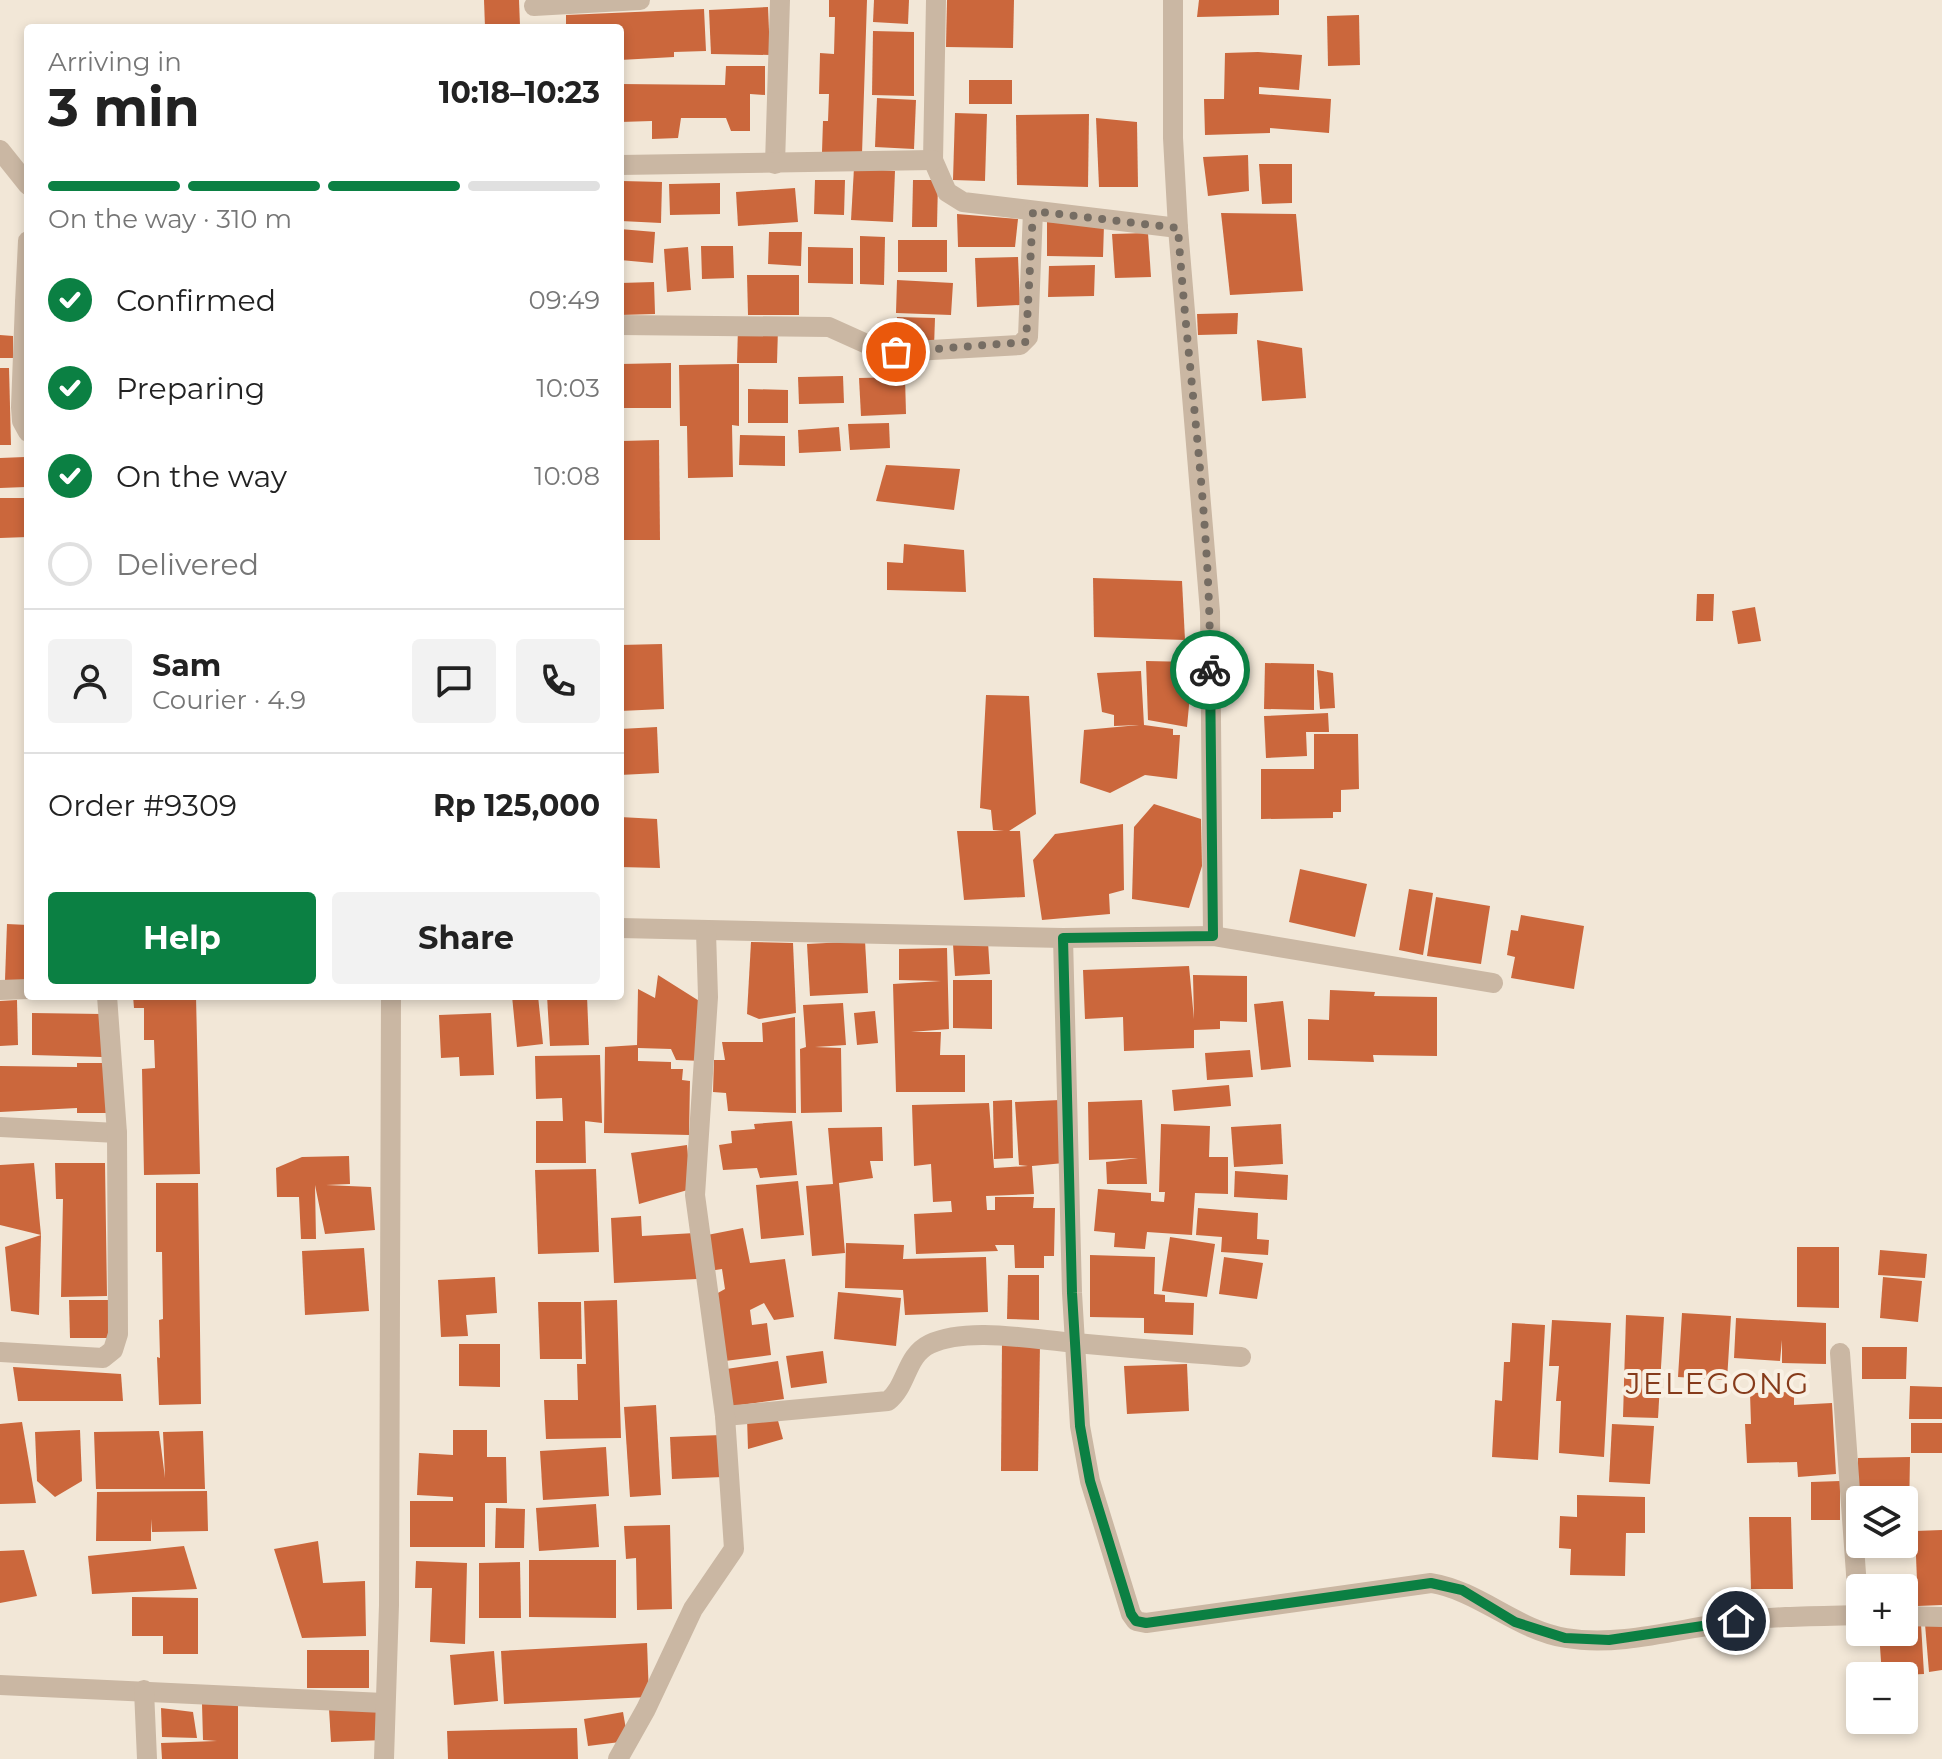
<!DOCTYPE html>
<meta charset="utf-8">
<style>
:root{--surface:#fff;--page:#f2f2f2;--text:#222;--muted:#767676;--line:#e0e0e0;--accent:#0b8043}
body{margin:0;font-family:Montserrat,sans-serif;background:var(--page);color:var(--text);height:100vh;display:flex;flex-direction:column;font-size:30px;white-space:nowrap}
*{box-sizing:border-box;margin:0}
p{font-size:26px;color:var(--muted)}
.icon{flex:none;width:44px;height:44px;fill:none;stroke:currentColor;stroke-width:2;stroke-linecap:round;stroke-linejoin:round}
.map{position:relative;flex:1;overflow:hidden}
.panel{position:absolute;left:24px;top:24px;width:600px;height:976px;display:flex;flex-direction:column;background:var(--surface);border-radius:8px;box-shadow:0 4px 12px #0003}
.panel>*{flex:none}
.fabs{position:absolute;left:1846px;top:1486px;display:grid;gap:16px}
.fabs a{display:grid;place-items:center;width:72px;height:72px;border-radius:8px;background:var(--surface);box-shadow:0 4px 12px #0003;font-size:40px}
.pin{position:absolute;display:grid;place-items:center;width:68px;height:68px;color:#fff;margin:-34px;border:4px solid #fff;border-radius:50%;box-shadow:0 2px 8px #0007}
.courier{position:absolute;display:grid;place-items:center;width:80px;height:80px;margin:-40px;border:6px solid #0b8043;border-radius:50%;background:#fff;color:#222;box-shadow:0 2px 10px #0007}
.summary em{font-style:normal;font-weight:700}
.summary div{display:flex;flex-direction:column-reverse}
.summary{display:flex;align-items:center;justify-content:space-between;height:136px;padding:0 24px}
h1{font-size:52px;font-weight:700;line-height:60px}
.bar{display:grid;grid-template-columns:repeat(4,1fr);gap:12px 8px;align-content:center;height:96px;padding:0 24px}
.bar i{height:10px;border-radius:6px;background:var(--line)}
.bar .current{background:var(--accent)}
.bar p{grid-column:span 4}
.line{display:flex;align-items:center;gap:20px;padding:0 24px;border-top:2px solid var(--line)}
.line div{flex:1}
.round{display:grid;place-items:center;flex:none;width:84px;height:84px;border-radius:8px;background:var(--page)}
ol{padding:0 24px;list-style:none}
li{display:flex;align-items:center;gap:24px;height:88px}
li p{margin-inline-start:auto}
li .icon{padding:8px;border-radius:50%;background:var(--accent);color:#fff;stroke-width:4}
li:last-child{color:var(--muted)}
li i{width:44px;height:44px;border:4px solid var(--line);border-radius:50%}
.button{display:flex;gap:16px;margin-top:auto;padding:16px 24px}
.button a{flex:1;height:92px;border-radius:8px;background:var(--accent);color:#fff;font-size:32px;font-weight:700;line-height:92px;text-align:center}
.button a+a{background:var(--page);color:var(--text)}
.map>svg:first-child{display:block}
.building{fill:#cb673c}
.lines{fill:none;stroke-linecap:round;stroke-linejoin:round}
.minor{stroke:#cab7a3;stroke-width:20}
.done{stroke:#766d63;stroke-width:8;stroke-dasharray:0 14.4}
.route{stroke:#0b8043;stroke-width:10}
.labels{text-anchor:middle;dominant-baseline:central;stroke-width:8;stroke-linejoin:round;paint-order:stroke}
.quarter-label{font-size:30px;letter-spacing:2px;fill:#863b1b;stroke:#f9f0e3}
</style>
<div class="map">
<svg width="1942" height="1759" viewBox="0 0 1942 1759">
<rect width="100%" height="100%" fill="#f2e7d7"/>
<g class="building">
<polygon points="484,0 519,0 520,26 485,27"/>
<polygon points="829,0 867,0 862,154 822,152 823,121 828,121 829,94 819,94 820,53 834,54 835,17 829,17"/>
<polygon points="874,0 909,0 908,24 873,22"/>
<polygon points="947,0 1014,0 1013,48 946,47"/>
<polygon points="1199,0 1279,0 1279,15 1197,17"/>
<polygon points="768,7 770,55 711,54 709,10"/>
<polygon points="704,9 706,51 674,52 674,57 620,60 620,28 566,28 566,15"/>
<polygon points="1359,15 1360,65 1328,66 1327,16"/>
<polygon points="873,31 914,32 914,96 872,95"/>
<polygon points="1258,52 1302,55 1299,90 1259,87 1259,94 1331,99 1329,133 1270,128 1270,133 1205,135 1204,99 1224,99 1225,53"/>
<polygon points="726,66 765,66 765,95 750,94 750,131 731,131 726,118 681,118 678,138 652,139 652,121 620,122 620,84 725,85"/>
<rect x="969" y="80" width="43" height="24"/>
<polygon points="877,98 916,100 914,149 875,147"/>
<polygon points="955,113 987,114 985,181 953,180"/>
<polygon points="1089,114 1088,187 1017,185 1016,115"/>
<polygon points="1096,118 1137,122 1138,187 1099,187"/>
<polygon points="1248,155 1249,191 1208,196 1203,157"/>
<polygon points="1259,164 1292,164 1292,203 1262,204"/>
<polygon points="854,168 895,171 893,222 851,220"/>
<polygon points="815,180 845,180 844,215 814,214"/>
<polygon points="913,180 938,180 937,227 912,227"/>
<polygon points="622,181 662,182 661,223 621,221"/>
<polygon points="720,183 720,214 670,215 669,184"/>
<polygon points="795,188 798,222 738,226 736,192"/>
<polygon points="1221,213 1296,214 1303,291 1230,295"/>
<polygon points="957,214 1018,219 1015,247 958,247"/>
<polygon points="1047,222 1104,224 1103,257 1047,256"/>
<polygon points="620,229 655,232 653,263 620,260"/>
<polygon points="769,232 802,232 801,266 768,264"/>
<polygon points="1148,233 1151,277 1115,278 1112,234"/>
<polygon points="860,236 885,237 884,285 860,284"/>
<rect x="898" y="240" width="49" height="32"/>
<polygon points="701,246 733,246 734,278 702,279"/>
<polygon points="688,247 691,290 667,292 664,249"/>
<polygon points="808,247 853,248 853,284 808,283"/>
<polygon points="1018,257 1020,305 977,307 975,258"/>
<polygon points="1095,265 1094,296 1048,297 1049,266"/>
<polygon points="747,275 799,275 799,315 748,315"/>
<polygon points="897,280 953,283 951,315 896,313"/>
<polygon points="654,282 655,314 620,315 620,283"/>
<polygon points="1238,313 1237,334 1198,335 1197,314"/>
<polygon points="897,317 935,318 934,347 896,346"/>
<polygon points="738,327 778,328 777,363 737,363"/>
<polygon points="0,335 13,336 13,358 0,358"/>
<polygon points="1257,340 1302,348 1306,398 1262,401"/>
<polygon points="671,363 671,408 620,408 620,364"/>
<polygon points="739,364 739,426 732,425 733,477 688,478 687,426 680,426 679,365"/>
<polygon points="0,368 9,368 11,445 0,445"/>
<polygon points="843,376 844,403 799,404 798,377"/>
<polygon points="905,377 906,414 861,416 859,378"/>
<polygon points="748,389 788,390 788,423 748,423"/>
<polygon points="889,423 890,448 850,450 848,424"/>
<polygon points="839,427 841,451 799,453 798,430"/>
<polygon points="740,435 785,436 785,466 739,465"/>
<polygon points="659,440 660,540 620,540 622,441"/>
<polygon points="25,457 26,487 0,488 0,458"/>
<polygon points="886,465 960,469 954,510 876,501"/>
<polygon points="0,498 28,498 28,537 0,538"/>
<polygon points="904,544 964,550 966,592 887,590 887,562 903,563"/>
<polygon points="1093,578 1182,581 1185,640 1094,637"/>
<polygon points="1697,594 1714,594 1713,621 1696,621"/>
<polygon points="1755,607 1761,641 1738,644 1732,611"/>
<polygon points="662,644 664,709 620,711 620,645"/>
<polygon points="1146,661 1193,662 1187,727 1148,720"/>
<polygon points="1265,663 1314,664 1314,710 1264,709"/>
<polygon points="1317,670 1333,673 1335,708 1320,709"/>
<polygon points="1141,671 1144,725 1173,729 1173,735 1180,735 1177,779 1145,775 1110,793 1080,783 1084,730 1139,725 1114,726 1114,715 1102,712 1097,673"/>
<polygon points="986,695 1029,696 1036,814 1009,831 1020,831 1025,897 964,900 957,831 1004,831 993,830 991,810 980,808"/>
<polygon points="1328,713 1329,732 1306,732 1307,756 1266,758 1264,716"/>
<polygon points="657,727 659,773 620,775 620,729"/>
<polygon points="1314,734 1358,734 1359,789 1341,790 1341,812 1333,812 1333,818 1261,819 1261,769 1314,769"/>
<polygon points="1154,804 1201,819 1202,866 1189,908 1132,899 1134,827"/>
<polygon points="620,817 657,819 660,868 620,867"/>
<polygon points="1123,824 1124,890 1109,894 1110,914 1042,920 1033,860 1055,834"/>
<polygon points="1300,869 1367,884 1355,937 1289,922"/>
<polygon points="1409,889 1433,893 1423,955 1399,950"/>
<polygon points="1436,897 1490,906 1481,964 1427,956"/>
<polygon points="1521,915 1584,926 1574,989 1511,978 1515,957 1507,955 1511,930 1518,931"/>
<polygon points="7,924 28,925 28,981 5,980"/>
<polygon points="865,941 868,993 810,996 807,944"/>
<polygon points="751,942 793,943 796,1013 759,1019 747,1014"/>
<polygon points="988,942 990,974 955,976 953,944"/>
<polygon points="947,948 949,1029 911,1032 941,1032 940,1055 965,1055 965,1092 896,1092 893,984 941,981 899,980 899,949"/>
<polygon points="1189,966 1194,1019 1193,975 1247,976 1247,1022 1220,1021 1220,1029 1194,1030 1194,1048 1124,1051 1123,1017 1085,1019 1083,970"/>
<polygon points="658,975 704,1004 704,1061 676,1060 671,1049 638,1048 638,1061 671,1062 671,1069 683,1069 682,1080 690,1081 689,1135 604,1133 605,1047 637,1045 638,989 655,998"/>
<polygon points="953,980 992,980 992,1029 953,1028"/>
<polygon points="1330,990 1375,992 1374,996 1437,997 1437,1056 1373,1055 1374,1062 1308,1060 1308,1019 1329,1020"/>
<polygon points="133,996 196,996 200,1174 144,1175 142,1069 155,1068 154,1040 144,1040 144,1008 134,1008"/>
<polygon points="512,996 538,996 543,1044 517,1047"/>
<polygon points="547,996 587,996 589,1045 550,1046"/>
<polygon points="17,1000 18,1045 0,1046 0,1001"/>
<polygon points="1283,1001 1291,1067 1261,1070 1254,1004"/>
<polygon points="843,1003 846,1045 815,1047 841,1048 842,1112 801,1113 800,1049 806,1047 803,1005"/>
<polygon points="875,1011 878,1043 857,1045 854,1013"/>
<polygon points="32,1013 102,1014 102,1057 32,1055"/>
<polygon points="491,1013 494,1075 460,1076 459,1057 441,1058 439,1015"/>
<polygon points="795,1017 796,1113 728,1111 726,1093 713,1092 714,1060 725,1060 722,1042 763,1042 762,1023"/>
<polygon points="1250,1050 1253,1077 1207,1080 1205,1053"/>
<polygon points="600,1055 602,1123 585,1121 586,1163 536,1163 536,1121 563,1121 562,1098 536,1099 535,1056"/>
<polygon points="77,1063 110,1063 110,1113 77,1113 77,1108 0,1112 0,1066 77,1067"/>
<polygon points="1229,1085 1231,1106 1174,1111 1172,1090"/>
<polygon points="1012,1100 1013,1158 994,1159 993,1101"/>
<polygon points="1060,1100 1064,1163 1032,1166 1034,1194 986,1196 987,1210 995,1210 995,1197 1034,1197 1033,1208 1055,1208 1054,1256 1044,1256 1044,1268 1015,1268 1014,1245 995,1245 998,1251 916,1254 914,1214 952,1212 951,1201 933,1202 931,1164 914,1166 912,1105 989,1103 994,1168 1028,1166 1019,1165 1015,1102"/>
<polygon points="1142,1100 1147,1184 1107,1184 1106,1162 1138,1158 1089,1160 1088,1102"/>
<polygon points="792,1121 797,1175 760,1178 757,1168 723,1170 719,1145 732,1143 731,1131 755,1129 754,1124"/>
<polygon points="1161,1124 1210,1126 1209,1157 1228,1157 1228,1194 1195,1193 1192,1235 1147,1232 1145,1249 1114,1247 1115,1233 1094,1231 1098,1189 1151,1193 1151,1201 1164,1202 1165,1192 1159,1192"/>
<polygon points="1281,1124 1283,1164 1234,1167 1231,1127"/>
<polygon points="882,1127 883,1161 870,1161 873,1178 839,1183 845,1253 812,1256 806,1186 833,1184 828,1128"/>
<polygon points="687,1145 691,1189 639,1204 631,1153"/>
<polygon points="349,1156 350,1184 326,1185 371,1187 375,1230 325,1234 315,1185 316,1239 301,1239 299,1197 277,1197 276,1168 302,1157"/>
<polygon points="34,1163 41,1235 0,1225 0,1165"/>
<polygon points="55,1163 105,1163 107,1296 61,1297 63,1199 56,1199"/>
<polygon points="596,1169 599,1252 538,1254 535,1170"/>
<polygon points="1235,1171 1288,1175 1287,1200 1234,1197"/>
<polygon points="798,1181 804,1235 761,1239 756,1185"/>
<polygon points="156,1183 198,1183 201,1404 159,1405 157,1357 160,1358 159,1320 163,1319 162,1252 156,1252"/>
<polygon points="1198,1208 1258,1213 1257,1239 1269,1240 1268,1255 1221,1252 1222,1237 1196,1235"/>
<polygon points="641,1216 642,1236 695,1233 697,1279 614,1283 611,1218"/>
<polygon points="743,1228 750,1263 785,1259 794,1317 774,1320 764,1303 750,1310 752,1325 767,1323 771,1355 725,1361 716,1294 725,1289 722,1269 709,1271 702,1236"/>
<polygon points="41,1235 39,1315 11,1311 5,1247"/>
<polygon points="1170,1237 1215,1244 1207,1297 1162,1291"/>
<polygon points="846,1243 904,1245 903,1259 986,1257 988,1312 905,1315 903,1290 845,1288"/>
<polygon points="1797,1247 1839,1247 1839,1308 1797,1307"/>
<polygon points="364,1248 369,1311 305,1315 302,1251"/>
<polygon points="1880,1250 1927,1254 1925,1278 1878,1275"/>
<polygon points="1090,1255 1155,1257 1154,1294 1165,1295 1165,1302 1194,1303 1193,1335 1144,1333 1144,1318 1090,1317"/>
<polygon points="1224,1257 1263,1263 1257,1299 1219,1294"/>
<polygon points="1008,1275 1039,1275 1039,1320 1007,1319"/>
<polygon points="495,1277 497,1313 466,1315 468,1336 441,1337 438,1280"/>
<polygon points="1883,1277 1922,1281 1918,1322 1880,1318"/>
<polygon points="838,1292 901,1298 896,1346 834,1339"/>
<polygon points="69,1300 109,1300 109,1338 70,1338"/>
<polygon points="617,1300 621,1438 546,1439 544,1400 578,1400 577,1364 586,1364 584,1301"/>
<polygon points="538,1302 581,1302 582,1359 540,1359"/>
<polygon points="1682,1313 1731,1316 1727,1380 1678,1377"/>
<polygon points="1626,1315 1664,1317 1658,1418 1623,1417"/>
<polygon points="1736,1318 1826,1323 1826,1364 1782,1363 1782,1340 1780,1361 1734,1358"/>
<polygon points="1552,1320 1611,1323 1604,1457 1559,1453 1561,1401 1556,1401 1559,1366 1549,1366"/>
<polygon points="1512,1323 1545,1325 1538,1460 1492,1457 1495,1400 1502,1401 1504,1362 1510,1362"/>
<polygon points="1002,1342 1040,1343 1038,1471 1001,1471"/>
<polygon points="459,1344 500,1344 500,1387 459,1386"/>
<polygon points="1862,1347 1907,1347 1906,1379 1862,1379"/>
<polygon points="823,1351 827,1383 791,1388 786,1356"/>
<polygon points="778,1361 784,1399 726,1407 720,1370"/>
<polygon points="1187,1364 1189,1411 1127,1414 1124,1366"/>
<polygon points="13,1367 121,1374 123,1401 18,1401"/>
<polygon points="1910,1386 1942,1387 1942,1419 1909,1419"/>
<polygon points="1794,1392 1794,1405 1832,1403 1836,1474 1798,1477 1797,1462 1747,1463 1745,1424 1751,1424 1750,1393"/>
<polygon points="656,1405 661,1495 630,1497 624,1407"/>
<polygon points="777,1417 783,1439 748,1449 747,1418"/>
<polygon points="22,1422 36,1503 0,1504 0,1424"/>
<rect x="1911" y="1423" width="31" height="30"/>
<polygon points="1612,1424 1654,1426 1650,1484 1609,1482"/>
<polygon points="80,1430 82,1481 55,1497 37,1481 35,1432"/>
<polygon points="453,1430 487,1430 487,1457 506,1457 507,1503 485,1503 485,1547 410,1547 410,1501 453,1501 453,1497 417,1495 419,1453 453,1455"/>
<polygon points="159,1431 165,1478 163,1432 203,1431 205,1489 96,1489 94,1432"/>
<polygon points="721,1435 723,1477 672,1479 670,1437"/>
<polygon points="606,1447 609,1496 543,1500 540,1451"/>
<polygon points="1910,1457 1909,1515 1904,1515 1904,1500 1858,1500 1858,1458"/>
<polygon points="1840,1481 1840,1520 1811,1520 1811,1482"/>
<polygon points="207,1491 208,1531 152,1532 151,1519 151,1541 96,1541 97,1492"/>
<polygon points="1577,1495 1645,1497 1645,1533 1626,1533 1625,1576 1570,1575 1571,1549 1559,1548 1560,1516 1577,1517"/>
<polygon points="596,1504 599,1547 539,1551 536,1508"/>
<polygon points="496,1508 525,1509 524,1548 495,1548"/>
<polygon points="1749,1517 1791,1517 1793,1589 1751,1589"/>
<polygon points="670,1525 672,1609 637,1610 636,1558 626,1559 624,1526"/>
<polygon points="1942,1530 1942,1605 1918,1606 1915,1531"/>
<polygon points="318,1541 323,1583 365,1581 366,1636 302,1638 274,1549"/>
<polygon points="184,1546 197,1589 92,1594 88,1556"/>
<polygon points="24,1550 37,1596 0,1603 0,1551"/>
<polygon points="529,1560 616,1560 616,1618 529,1617"/>
<polygon points="416,1561 467,1563 465,1644 430,1642 432,1588 415,1588"/>
<polygon points="520,1562 521,1618 479,1618 479,1563"/>
<polygon points="132,1597 198,1598 198,1654 163,1654 163,1636 132,1636"/>
<polygon points="1942,1622 1942,1670 1929,1672 1925,1624"/>
<polygon points="1921,1624 1924,1674 1882,1676 1879,1632 1904,1632 1904,1625"/>
<polygon points="647,1643 649,1697 504,1704 501,1651"/>
<rect x="307" y="1650" width="62" height="38"/>
<polygon points="494,1651 498,1701 454,1705 450,1655"/>
<polygon points="238,1703 238,1759 162,1759 161,1743 217,1741 203,1740 202,1704"/>
<polygon points="161,1708 193,1712 197,1738 162,1737"/>
<polygon points="382,1708 384,1740 331,1742 329,1709"/>
<polygon points="623,1712 628,1741 588,1746 584,1719"/>
<polygon points="577,1728 578,1759 448,1759 447,1731"/>
</g>
<g class="lines">
<g class="minor">
<polyline points="936,0 933,160 947,192 963,202 1178,228"/>
<polyline points="1173,0 1173,138 1178,228 1210,612 1213,936"/>
<polyline points="534,6 640,0"/>
<polyline points="0,150 28,185"/>
<polyline points="775,164 780,0"/>
<polyline points="620,165 933,160"/>
<polyline points="28,241 25,303 28,302"/>
<polyline points="25,303 21,407 22,421 28,432"/>
<polyline points="620,325 829,327 869,345 896,352 1020,345 1028,337 1033,211"/>
<polyline points="620,928 1063,938 1213,936 1493,983"/>
<path d="M1063 938 1072 1293 1080 1426 1090 1481 1131 1614 1136 1621 1146 1623 1431 1583C1480 1591 1516 1630 1566 1638 1619 1647 1678 1629 1731 1622 1773 1616 1817 1616 1860 1615"/>
<polyline points="0,990 28,989"/>
<polyline points="0,1127 117,1133"/>
<polyline points="0,1352 103,1358 113,1350 118,1334 117,1133 107,996"/>
<polyline points="1840,1353 1859,1615"/>
<path d="M725 1416 888 1401C908 1385 905 1356 930 1344 968 1326 1035 1340 1076 1343 1131 1348 1186 1353 1241 1357"/>
<polyline points="1904,1616 1942,1617"/>
<polyline points="0,1685 384,1703"/>
<polyline points="144,1690 147,1759"/>
<polyline points="384,1759 389,1605 391,996"/>
<polyline points="618,1759 646,1709 693,1609 734,1549 725,1416 695,1195 708,997 706,932"/>
</g>
</g>
<g class="lines">
<path class="done" d="M896 352 1026 342 1033 211 1178 228C1188 375 1211 522 1210 670"/>
<polyline class="route" points="1210,670 1213,936 1063,938 1072,1293 1080,1426 1090,1481 1131,1614 1136,1621 1146,1623 1431,1583 1462,1590 1515,1622 1565,1638 1609,1640 1736,1621"/>
</g>
<g class="labels">
<g class="quarter-label">
<text x="1718" y="1383">JELEGONG</text>
</g>
</g>
</svg>
<div class="fabs">
<a><svg class="icon" aria-label="layers" viewBox="0 0 24 24"><path d="M12 4l9 5-9 5-9-5zM3 14l9 5 9-5"/></svg></a>
<a>+</a>
<a>−</a>
</div>
<div class="pin" style="left:896px;top:352px;background:#ea580c"><svg class="icon" aria-label="bag" viewBox="0 0 24 24"><path d="M5 8h14l-1 12H6zM9 8a3 3 0 0 1 6 0"/></svg></div>
<div class="pin" style="left:1736px;top:1621px;background:#1f2937"><svg class="icon" aria-label="home" viewBox="0 0 24 24"><path d="M3 11l9-7 9 7M6 9v11h12V9"/></svg></div>
<div class="courier" style="left:1210px;top:670px"><svg class="icon" aria-label="bike" viewBox="0 0 24 24"><circle cx="6" cy="16" r="4"/><circle cx="18" cy="16" r="4"/><path d="M6 16l4-8h5l3 8M10 8l3 8H6M13 5h3"/></svg></div>
<section class="panel">
<div class="summary"><div><h1>3 min</h1><p>Arriving in</p></div><em>10:18–10:23</em></div>
<div class="bar"><i class="current"></i><i class="current"></i><i class="current"></i><i></i><p>On the way · 310 m</p></div>
<ol>
<li><svg class="icon" aria-label="check" viewBox="0 0 24 24"><path d="M5 12l5 5 9-10"/></svg>Confirmed<p>09:49</p></li>
<li><svg class="icon" aria-label="check" viewBox="0 0 24 24"><path d="M5 12l5 5 9-10"/></svg>Preparing<p>10:03</p></li>
<li><svg class="icon" aria-label="check" viewBox="0 0 24 24"><path d="M5 12l5 5 9-10"/></svg>On the way<p>10:08</p></li>
<li><i></i>Delivered</li>
</ol>
<div class="line" style="height:144px"><a class="round"><svg class="icon" aria-label="person" viewBox="0 0 24 24"><circle cx="12" cy="8" r="4"/><path d="M4 21q1-7 8-7t8 7"/></svg></a><div><b>Sam</b><p>Courier · 4.9</p></div><a class="round"><svg class="icon" aria-label="chat" viewBox="0 0 24 24"><path d="M4 5h16v11H9l-5 4z"/></svg></a><a class="round"><svg class="icon" aria-label="phone" viewBox="0 0 24 24"><path d="M5 4h4l2 5-3 2q2 4 5 5l2-3 5 2v4C11 20 4 13 5 4z"/></svg></a></div>
<div class="line" style="height:104px"><div>Order #9309</div><b>Rp 125,000</b></div>
<div class="button"><a>Help</a><a>Share</a></div>
</section>
</div>
